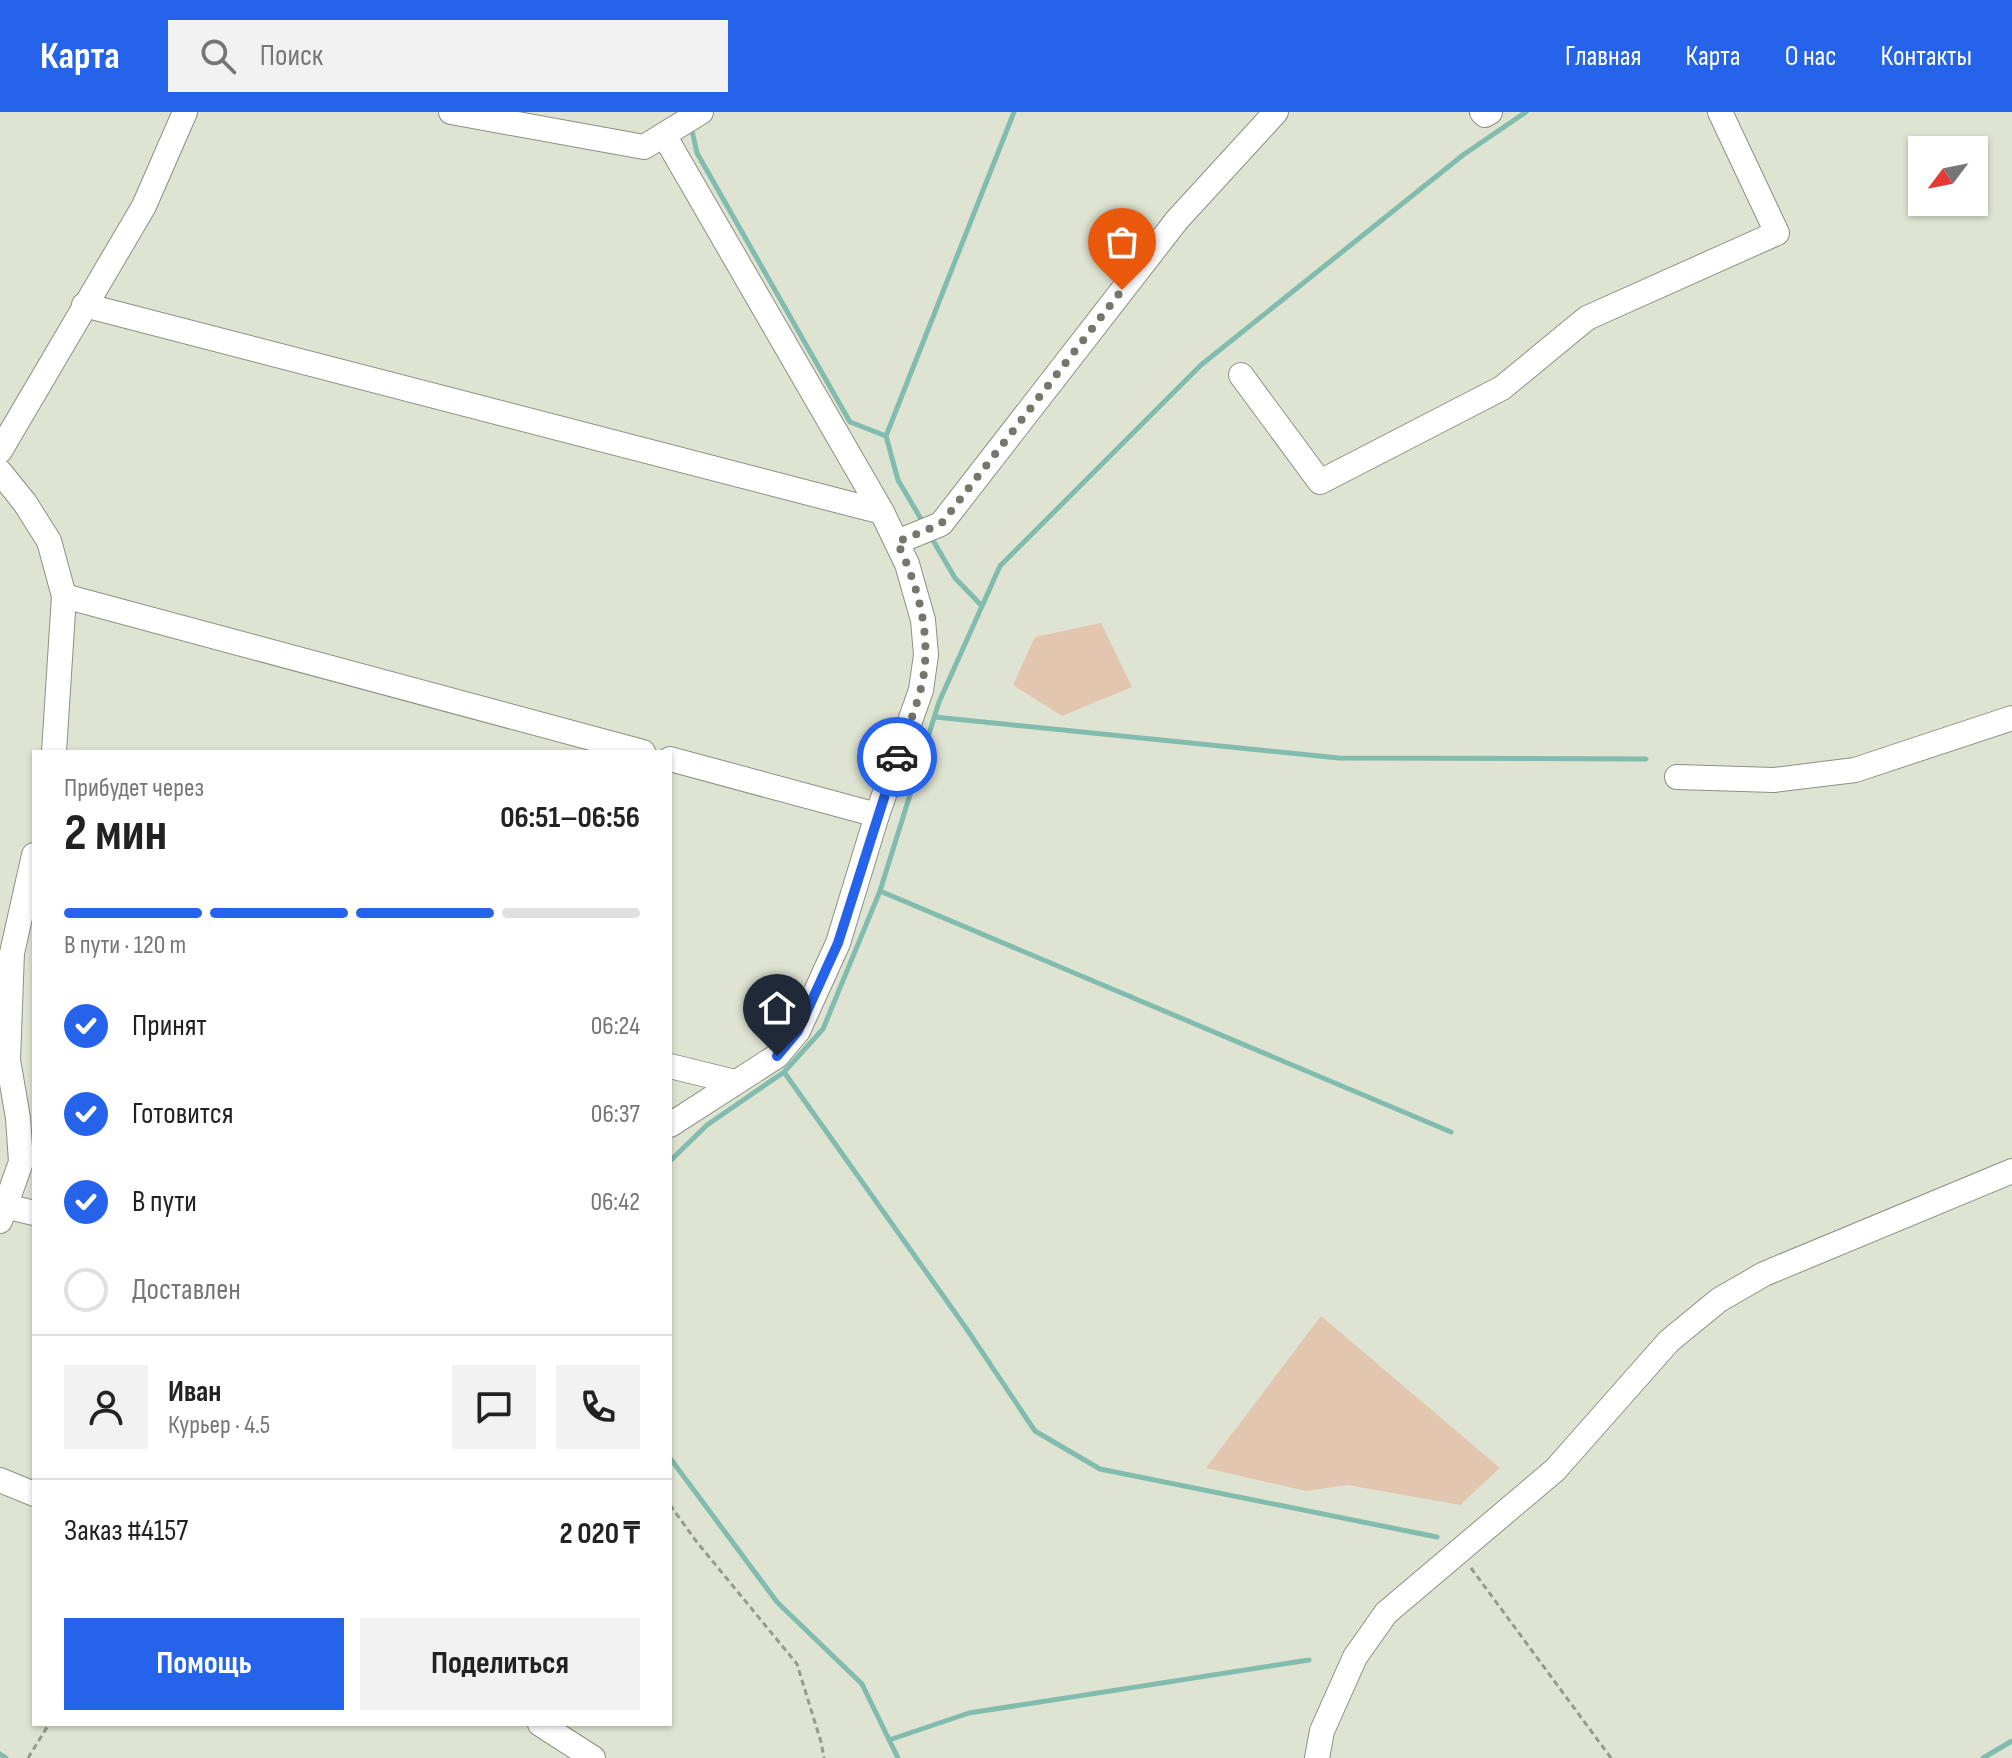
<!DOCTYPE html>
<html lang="ru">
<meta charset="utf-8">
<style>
:root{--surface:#fff;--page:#f2f2f2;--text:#222;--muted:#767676;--line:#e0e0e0;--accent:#2563eb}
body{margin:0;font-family:"Sofia Sans Condensed",sans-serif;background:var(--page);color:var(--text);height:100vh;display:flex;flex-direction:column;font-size:30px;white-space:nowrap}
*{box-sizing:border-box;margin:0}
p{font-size:26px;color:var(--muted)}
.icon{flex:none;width:44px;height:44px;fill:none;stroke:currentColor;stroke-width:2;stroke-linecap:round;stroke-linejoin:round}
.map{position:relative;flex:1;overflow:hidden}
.sheet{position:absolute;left:32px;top:638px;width:640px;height:976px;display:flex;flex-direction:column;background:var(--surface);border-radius:0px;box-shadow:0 2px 6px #0004}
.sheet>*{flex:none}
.needle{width:52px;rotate:238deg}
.fabs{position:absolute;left:1908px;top:24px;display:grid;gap:16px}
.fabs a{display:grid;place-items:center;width:80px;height:80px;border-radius:0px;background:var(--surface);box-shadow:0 2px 6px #0004;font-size:40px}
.pin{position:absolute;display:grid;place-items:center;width:68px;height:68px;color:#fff;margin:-82px -34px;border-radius:50% 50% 50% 0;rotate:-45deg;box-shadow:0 0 8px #0007}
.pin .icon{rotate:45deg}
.courier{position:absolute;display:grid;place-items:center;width:80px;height:80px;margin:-40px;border:6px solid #2563eb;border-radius:50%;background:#fff;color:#222;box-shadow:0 2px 10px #0007}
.summary em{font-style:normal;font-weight:700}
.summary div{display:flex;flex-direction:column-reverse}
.summary{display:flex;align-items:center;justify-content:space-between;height:136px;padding:0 32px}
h1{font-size:52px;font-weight:700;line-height:60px}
.bar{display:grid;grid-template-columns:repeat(4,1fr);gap:12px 8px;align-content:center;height:96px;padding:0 32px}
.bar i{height:10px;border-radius:6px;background:var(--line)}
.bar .active{background:var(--accent)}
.bar p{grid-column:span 4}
.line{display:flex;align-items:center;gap:20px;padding:0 32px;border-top:2px solid var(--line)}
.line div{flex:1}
.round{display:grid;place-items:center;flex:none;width:84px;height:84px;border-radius:0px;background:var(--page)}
ol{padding:0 32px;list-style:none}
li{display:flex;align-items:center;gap:24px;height:88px}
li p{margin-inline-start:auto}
li .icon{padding:8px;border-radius:50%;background:var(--accent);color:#fff;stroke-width:4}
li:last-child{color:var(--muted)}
li i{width:44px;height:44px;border:4px solid var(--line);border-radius:50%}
.button{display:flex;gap:16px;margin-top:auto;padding:16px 32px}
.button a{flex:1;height:92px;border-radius:0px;background:var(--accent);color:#fff;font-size:32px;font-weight:700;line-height:92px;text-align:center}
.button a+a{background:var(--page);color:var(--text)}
header{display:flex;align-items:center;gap:48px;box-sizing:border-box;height:112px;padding:0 40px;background:var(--accent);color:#fff}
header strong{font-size:38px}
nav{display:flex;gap:44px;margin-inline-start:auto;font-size:28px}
.search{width:560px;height:72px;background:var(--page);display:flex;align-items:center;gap:20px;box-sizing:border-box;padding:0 28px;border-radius:0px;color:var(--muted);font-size:30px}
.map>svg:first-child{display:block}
.green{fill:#e2c6af}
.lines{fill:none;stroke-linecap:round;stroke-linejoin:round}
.stream{stroke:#81bcae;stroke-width:5}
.minor-casing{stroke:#8c9080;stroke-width:26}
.path{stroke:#969a8d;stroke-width:3;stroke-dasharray:6 4;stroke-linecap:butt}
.minor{stroke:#fff;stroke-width:24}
.done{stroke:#74776c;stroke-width:8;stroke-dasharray:0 14.4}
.route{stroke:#2563eb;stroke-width:10}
</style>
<header>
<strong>Карта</strong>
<div class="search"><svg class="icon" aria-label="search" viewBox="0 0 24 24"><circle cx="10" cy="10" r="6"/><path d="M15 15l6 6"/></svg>Поиск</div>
<nav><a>Главная</a><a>Карта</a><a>О нас</a><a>Контакты</a></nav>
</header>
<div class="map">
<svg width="2012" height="1646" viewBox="0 0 2012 1646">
<rect width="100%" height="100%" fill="#dfe4d2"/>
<g class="green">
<polygon points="1101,511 1132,575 1062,604 1013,573 1035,525"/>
<polygon points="1321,1204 1500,1356 1460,1393 1348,1373 1306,1379 1206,1356"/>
</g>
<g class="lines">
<g class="stream">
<polyline points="691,14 697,41 850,310 886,324"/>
<polyline points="924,412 898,368 886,324 1014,0"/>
<polyline points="931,425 955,466 982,494"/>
<polyline points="935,605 1339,646 1646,647"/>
<polyline points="880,779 1451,1020"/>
<polyline points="784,960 966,1216 1035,1319 1100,1357 1437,1425"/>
<polyline points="670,1049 707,1013 784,960 823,917 880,779 939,590 1000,454 1201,253 1463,43 1526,0"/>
<polyline points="670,1346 777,1490 862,1572 898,1646"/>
<polyline points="889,1628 969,1601 1309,1548"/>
<polyline points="0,1642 6,1646"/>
<polyline points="1983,1646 2012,1629"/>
</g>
<defs>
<g id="minor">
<polyline points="451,0 644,35 701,0"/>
<polyline points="1482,0 1485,3 1490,0"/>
<polyline points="664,23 882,400 907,452 923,508 926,543 921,578 877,703 838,831 798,919 777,944 670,1013"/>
<polyline points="84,193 882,400"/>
<polyline points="1241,263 1320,370 1502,276 1587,206 1777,121 1720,0"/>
<polyline points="0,339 144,94 185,0"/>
<polyline points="0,360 25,391 49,429 64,484 54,640"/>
<polyline points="897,430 941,412 1177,108 1276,0"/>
<polyline points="64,484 643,640"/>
<polyline points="670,647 877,703"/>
<polyline points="1677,665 1774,668 1855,658 2012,606"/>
<polyline points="670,954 735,970"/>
<polyline points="5,1094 34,1101"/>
<polyline points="0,1109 21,1050 18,1006 8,948 12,841 34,743"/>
<polyline points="0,1368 34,1382"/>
<polyline points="540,1612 593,1646"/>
<polyline points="1317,1646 1322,1619 1355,1545 1386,1501 1555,1358 1669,1229 1719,1188 1764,1162 2012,1059"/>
</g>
</defs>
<use href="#minor" class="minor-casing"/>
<g class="path">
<polyline points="670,1393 696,1429 797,1552 821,1630 824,1646"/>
<polyline points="1471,1456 1611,1646"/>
<polyline points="28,1646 49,1612"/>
</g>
<use href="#minor" class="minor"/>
</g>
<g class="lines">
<path class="done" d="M897 645C905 623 914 602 920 580 934 530 919 475 897 430L941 412 1122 178"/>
<polyline class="route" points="777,944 798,919 838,831 897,645"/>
</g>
</svg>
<div class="fabs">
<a><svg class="needle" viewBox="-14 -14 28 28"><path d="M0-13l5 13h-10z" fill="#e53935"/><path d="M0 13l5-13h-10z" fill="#767676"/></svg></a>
</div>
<div class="pin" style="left:1122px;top:178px;background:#ea580c"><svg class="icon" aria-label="bag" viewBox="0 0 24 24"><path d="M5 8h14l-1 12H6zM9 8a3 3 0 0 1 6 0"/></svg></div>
<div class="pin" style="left:777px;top:944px;background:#1f2937"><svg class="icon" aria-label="home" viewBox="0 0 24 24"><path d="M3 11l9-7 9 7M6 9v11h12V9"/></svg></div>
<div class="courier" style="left:897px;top:645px"><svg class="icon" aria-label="car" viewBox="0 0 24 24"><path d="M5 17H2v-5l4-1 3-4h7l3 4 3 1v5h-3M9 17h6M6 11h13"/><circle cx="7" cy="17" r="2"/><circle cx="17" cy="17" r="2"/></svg></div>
<section class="sheet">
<div class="summary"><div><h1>2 мин</h1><p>Прибудет через</p></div><em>06:51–06:56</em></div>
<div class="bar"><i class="active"></i><i class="active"></i><i class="active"></i><i></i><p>В пути · 120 m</p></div>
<ol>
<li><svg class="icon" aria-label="check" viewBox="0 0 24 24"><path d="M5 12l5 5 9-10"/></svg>Принят<p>06:24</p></li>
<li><svg class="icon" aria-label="check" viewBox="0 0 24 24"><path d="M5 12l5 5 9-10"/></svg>Готовится<p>06:37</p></li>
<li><svg class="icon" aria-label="check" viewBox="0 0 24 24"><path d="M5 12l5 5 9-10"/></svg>В пути<p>06:42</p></li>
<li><i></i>Доставлен</li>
</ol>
<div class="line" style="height:144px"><a class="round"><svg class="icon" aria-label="person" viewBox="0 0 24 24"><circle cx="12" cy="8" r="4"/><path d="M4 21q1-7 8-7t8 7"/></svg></a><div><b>Иван</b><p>Курьер · 4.5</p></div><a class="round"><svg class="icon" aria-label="chat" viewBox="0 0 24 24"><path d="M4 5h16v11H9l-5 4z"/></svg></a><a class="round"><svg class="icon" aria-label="phone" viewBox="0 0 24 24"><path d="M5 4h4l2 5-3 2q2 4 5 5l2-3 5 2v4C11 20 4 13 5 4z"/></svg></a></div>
<div class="line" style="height:104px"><div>Заказ #4157</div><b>2 020 ₸</b></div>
<div class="button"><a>Помощь</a><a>Поделиться</a></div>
</section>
</div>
